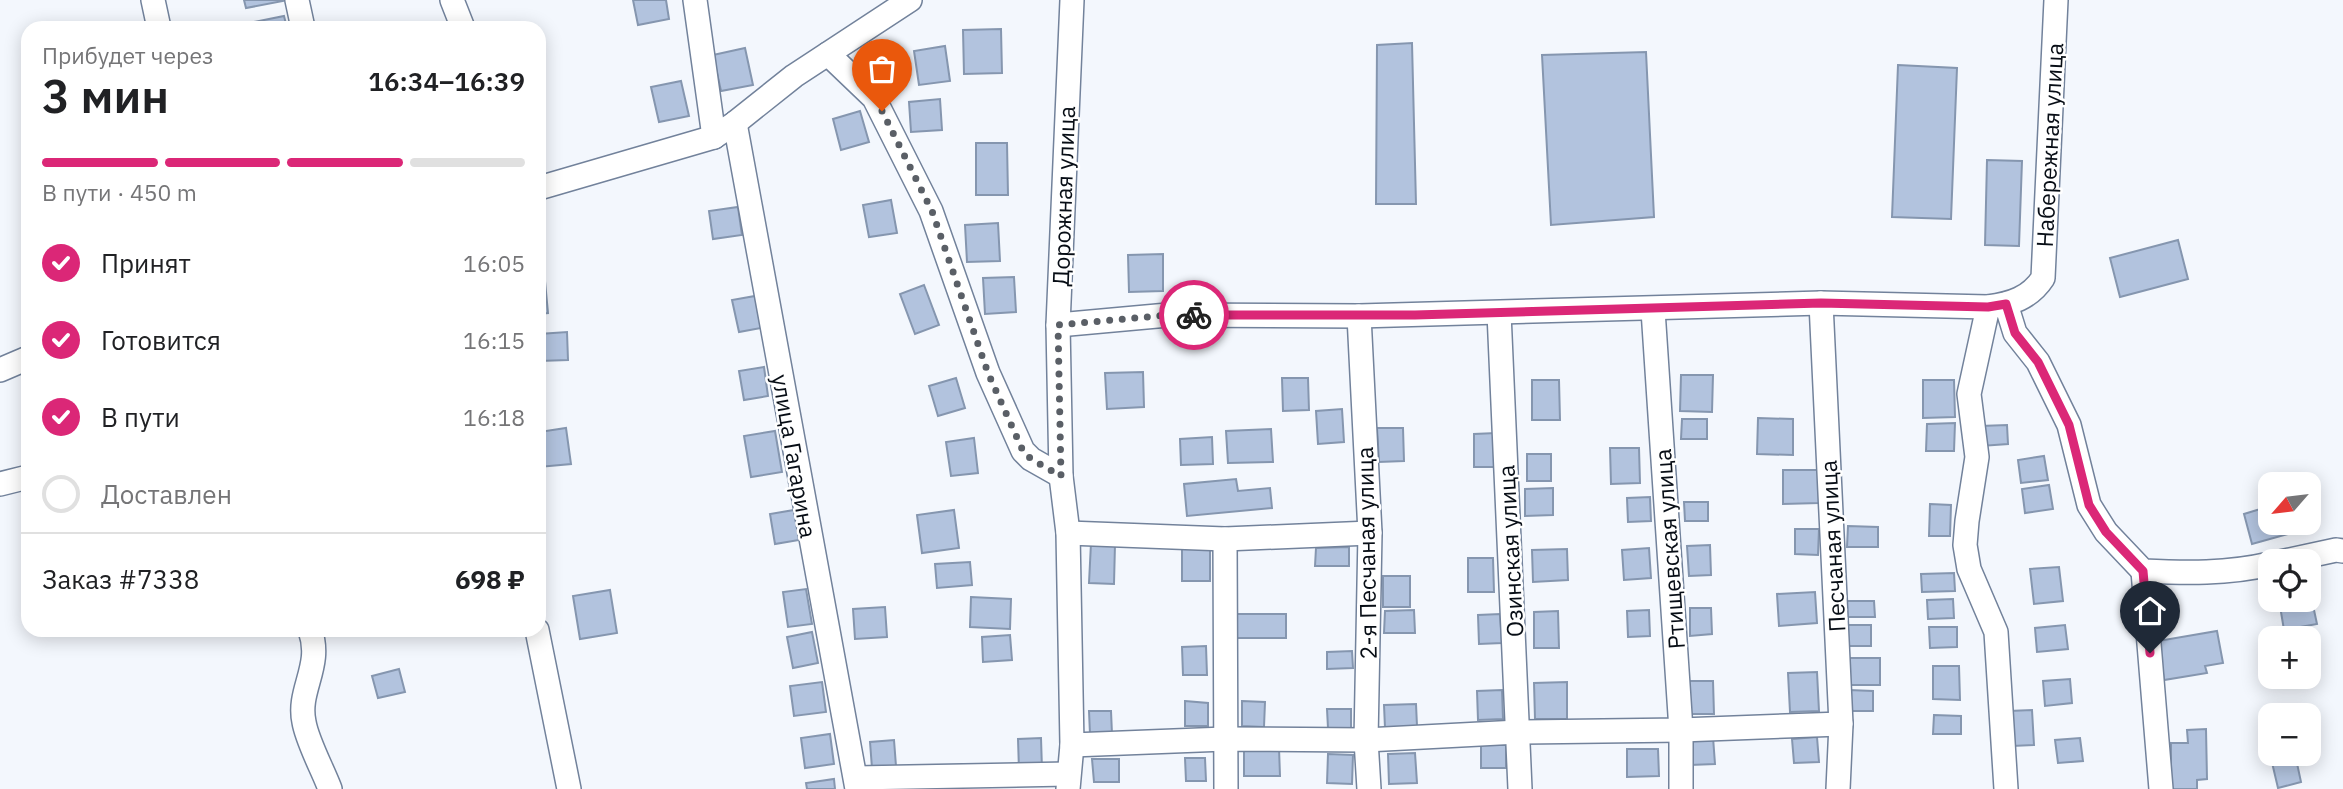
<!DOCTYPE html>
<html lang="ru">
<meta charset="utf-8">
<style>
:root{--surface:#fff;--page:#f2f2f2;--text:#202124;--muted:#757577;--line:#e0e0e0;--accent:#db2777}
body{margin:0;font-family:"IBM Plex Sans",sans-serif;background:var(--page);color:var(--text);height:100vh;display:flex;flex-direction:column;font-size:26px;white-space:nowrap}
*{box-sizing:border-box;margin:0}
p{font-size:23px;color:var(--muted)}
.icon{flex:none;width:38px;height:38px;fill:none;stroke:currentColor;stroke-width:2;stroke-linecap:round;stroke-linejoin:round}
.map{position:relative;flex:1;overflow:hidden}
.drawer{position:absolute;left:21px;top:21px;width:525px;height:616px;display:flex;flex-direction:column;background:var(--surface);border-radius:21px;box-shadow:0 4px 18px #0003}
.drawer>*{flex:none}
.needle{width:46px;rotate:242deg}
.tools{position:absolute;left:2258px;top:472px;display:grid;gap:14px}
.tools a{display:grid;place-items:center;width:63px;height:63px;border-radius:14px;background:var(--surface);box-shadow:0 4px 18px #0003;font-size:35px}
.pin{position:absolute;display:grid;place-items:center;width:60px;height:60px;color:#fff;margin:-72px -30px;border-radius:50% 50% 50% 0;rotate:-45deg;box-shadow:0 0 7px #0007}
.pin .icon{rotate:45deg}
.courier{position:absolute;display:grid;place-items:center;width:70px;height:70px;margin:-35px;border:5px solid #db2777;border-radius:50%;background:#fff;color:#222;box-shadow:0 2px 9px #0007}
.headline em{font-style:normal;font-weight:600}
.headline div{display:flex;flex-direction:column-reverse}
.headline{display:flex;align-items:center;justify-content:space-between;height:119px;padding:0 21px}
h1{font-size:46px;font-weight:600;line-height:52px}
.bar{display:grid;grid-template-columns:repeat(4,1fr);gap:10px 7px;align-content:center;height:84px;padding:0 21px}
.bar i{height:9px;border-radius:5px;background:var(--line)}
.bar .current{background:var(--accent)}
.bar p{grid-column:span 4}
.line{display:flex;align-items:center;gap:18px;padding:0 21px;border-top:2px solid var(--line)}
.line div{flex:1}
ol{padding:0 21px;list-style:none}
li{display:flex;align-items:center;gap:21px;height:77px}
li p{margin-inline-start:auto}
li .icon{padding:7px;border-radius:50%;background:var(--accent);color:#fff;stroke-width:4}
li:last-child{color:var(--muted)}
li i{width:38px;height:38px;border:4px solid var(--line);border-radius:50%}
.map>svg:first-child{display:block}
.building{fill:#b2c3de;stroke:#8596af;stroke-width:2}
.lines{fill:none;stroke-linecap:round;stroke-linejoin:round}
.minor-casing{stroke:#72829b;stroke-width:26}
.minor{stroke:#fff;stroke-width:23}
.done{stroke:#5a5f66;stroke-width:7;stroke-dasharray:0 12.6}
.route{stroke:#db2777;stroke-width:9}
.labels{text-anchor:middle;dominant-baseline:central;stroke-width:5;stroke-linejoin:round;paint-order:stroke}
.street-label{font-size:23px;fill:#070d15;stroke:#fff}
</style>
<div class="map">
<svg width="2343" height="789" viewBox="0 0 2343 789">
<rect width="100%" height="100%" fill="#f3f7fd"/>
<g class="building">
<polygon points="244,0 283,0 283,1 246,8"/>
<polygon points="633,0 666,0 669,19 638,25"/>
<polygon points="284,16 287,28 255,28 254,22"/>
<polygon points="1001,29 1002,73 964,74 963,30"/>
<polygon points="1412,43 1416,204 1376,204 1377,45"/>
<polygon points="945,46 950,81 919,85 914,51"/>
<polygon points="745,48 753,85 721,91 713,55"/>
<polygon points="1646,52 1654,217 1551,225 1542,55"/>
<polygon points="1898,65 1957,68 1951,219 1892,217"/>
<polygon points="681,81 689,116 659,122 651,87"/>
<polygon points="940,99 942,130 911,132 909,102"/>
<polygon points="860,111 869,142 841,150 833,119"/>
<polygon points="976,143 1007,143 1008,195 976,195"/>
<polygon points="1987,160 2022,161 2019,246 1985,245"/>
<polygon points="891,200 897,233 869,237 863,205"/>
<polygon points="738,207 742,235 713,239 709,211"/>
<polygon points="998,223 1000,261 967,262 965,225"/>
<polygon points="2178,240 2188,279 2120,297 2110,258"/>
<polygon points="1163,254 1163,291 1129,292 1128,255"/>
<polygon points="1014,277 1016,312 985,314 983,278"/>
<polygon points="545,281 548,313 539,314 539,282"/>
<polygon points="924,285 939,325 915,334 900,294"/>
<polygon points="755,296 761,328 739,332 732,300"/>
<polygon points="567,332 568,360 539,361 539,334"/>
<polygon points="764,367 768,396 744,400 739,371"/>
<polygon points="1143,372 1144,407 1107,409 1105,373"/>
<polygon points="1681,375 1713,375 1712,412 1680,411"/>
<polygon points="956,378 965,408 938,416 929,386"/>
<polygon points="1282,378 1308,378 1309,410 1283,411"/>
<polygon points="1532,380 1559,380 1560,420 1532,420"/>
<polygon points="1923,380 1954,380 1955,417 1923,418"/>
<polygon points="1342,409 1344,442 1318,444 1316,411"/>
<polygon points="1758,418 1793,419 1793,455 1757,454"/>
<polygon points="1682,419 1707,419 1707,439 1681,439"/>
<polygon points="1955,423 1954,451 1926,451 1927,424"/>
<polygon points="2007,425 2008,444 1981,446 1980,426"/>
<polygon points="566,428 571,464 539,467 539,432"/>
<polygon points="1377,428 1403,428 1404,461 1379,462"/>
<polygon points="1271,429 1273,462 1228,463 1226,431"/>
<polygon points="775,431 782,472 751,477 744,436"/>
<polygon points="1496,433 1497,467 1474,467 1474,434"/>
<polygon points="1212,437 1213,464 1181,465 1180,439"/>
<polygon points="974,438 978,473 951,476 946,442"/>
<polygon points="1610,448 1639,448 1640,483 1611,484"/>
<rect x="1527" y="454" width="24" height="27"/>
<polygon points="2044,456 2048,480 2021,483 2018,460"/>
<polygon points="1783,470 1819,470 1819,503 1783,504"/>
<polygon points="1236,479 1238,491 1270,488 1272,508 1187,516 1184,484"/>
<polygon points="2049,485 2053,509 2025,513 2022,489"/>
<polygon points="1553,488 1553,515 1525,516 1525,489"/>
<polygon points="1650,497 1651,521 1628,522 1627,498"/>
<polygon points="1684,502 1708,502 1708,521 1685,521"/>
<polygon points="1930,504 1951,505 1950,536 1929,536"/>
<polygon points="2270,506 2270,523 2285,523 2288,534 2252,544 2244,514"/>
<polygon points="794,510 799,540 775,544 770,514"/>
<polygon points="954,510 959,548 922,553 917,515"/>
<polygon points="1848,526 1878,527 1878,547 1847,547"/>
<polygon points="1795,529 1819,529 1818,555 1795,554"/>
<polygon points="1091,543 1115,544 1114,584 1089,583"/>
<polygon points="1710,545 1711,575 1689,576 1687,546"/>
<polygon points="1349,547 1349,566 1315,566 1316,548"/>
<rect x="1182" y="548" width="28" height="33"/>
<polygon points="1649,548 1651,578 1624,580 1622,550"/>
<polygon points="1567,549 1568,580 1533,582 1532,550"/>
<polygon points="1468,558 1493,558 1494,592 1468,592"/>
<polygon points="970,562 972,585 937,588 935,564"/>
<polygon points="2059,567 2063,601 2034,604 2030,569"/>
<polygon points="1954,573 1955,591 1922,592 1921,574"/>
<rect x="1383" y="576" width="27" height="31"/>
<polygon points="2308,582 2317,624 2284,630 2279,600 2308,600"/>
<polygon points="806,589 812,624 788,627 783,592"/>
<polygon points="610,590 617,633 580,639 573,596"/>
<polygon points="1815,592 1817,623 1779,626 1777,594"/>
<polygon points="971,597 1011,599 1010,629 970,627"/>
<polygon points="1953,599 1954,618 1928,619 1927,600"/>
<polygon points="1846,601 1874,601 1875,617 1846,617"/>
<polygon points="885,607 887,637 855,639 853,609"/>
<polygon points="1690,608 1711,608 1712,634 1690,636"/>
<polygon points="1414,610 1415,633 1384,633 1385,611"/>
<polygon points="1649,610 1650,636 1628,637 1627,611"/>
<polygon points="1558,611 1559,648 1534,648 1534,612"/>
<polygon points="1233,614 1286,614 1286,638 1234,638"/>
<polygon points="1500,614 1502,643 1479,644 1478,615"/>
<polygon points="1847,625 1871,625 1871,646 1848,646"/>
<polygon points="2065,625 2068,649 2037,652 2035,628"/>
<polygon points="1929,627 1957,627 1957,647 1930,648"/>
<polygon points="2217,631 2223,663 2205,666 2207,673 2164,680 2158,641"/>
<polygon points="812,632 818,663 793,668 787,637"/>
<polygon points="1010,635 1012,660 983,662 982,637"/>
<polygon points="1206,646 1207,675 1183,675 1182,647"/>
<polygon points="1352,651 1353,668 1327,669 1327,652"/>
<rect x="1848" y="658" width="32" height="27"/>
<polygon points="1933,666 1959,666 1960,700 1933,699"/>
<polygon points="399,669 405,692 378,698 372,676"/>
<polygon points="1817,672 1819,711 1790,712 1788,673"/>
<polygon points="2070,679 2072,703 2045,706 2043,681"/>
<polygon points="1687,681 1713,681 1714,714 1687,714"/>
<polygon points="822,682 826,712 794,716 790,686"/>
<polygon points="1567,682 1567,719 1535,719 1534,683"/>
<polygon points="1502,690 1503,719 1478,720 1477,691"/>
<polygon points="1849,690 1873,691 1873,711 1849,711"/>
<polygon points="1185,701 1208,703 1208,726 1185,726"/>
<polygon points="1242,701 1265,702 1264,727 1242,726"/>
<polygon points="1416,704 1417,726 1385,728 1384,705"/>
<polygon points="1327,709 1351,709 1351,728 1328,728"/>
<polygon points="2032,710 2034,745 2012,746 2009,711"/>
<polygon points="1089,711 1111,711 1112,734 1090,734"/>
<polygon points="1934,715 1961,716 1961,734 1933,734"/>
<polygon points="2206,729 2207,779 2197,780 2197,789 2171,789 2171,743 2188,743 2187,730"/>
<polygon points="830,734 834,764 805,768 801,738"/>
<polygon points="1713,737 1715,764 1690,765 1689,738"/>
<polygon points="1817,737 1819,762 1794,763 1792,739"/>
<polygon points="1041,738 1042,769 1019,770 1018,739"/>
<polygon points="2080,738 2083,761 2058,763 2055,740"/>
<polygon points="894,740 896,766 872,768 870,742"/>
<rect x="1481" y="745" width="25" height="23"/>
<polygon points="1244,748 1279,748 1280,776 1244,776"/>
<polygon points="1627,749 1658,749 1659,776 1627,777"/>
<polygon points="1415,753 1417,783 1389,784 1388,754"/>
<polygon points="1328,754 1353,755 1352,784 1327,783"/>
<polygon points="2270,754 2295,754 2301,782 2278,788"/>
<polygon points="1185,758 1205,758 1206,781 1186,781"/>
<polygon points="1092,759 1119,759 1119,782 1094,782"/>
<polygon points="834,779 835,789 807,789 806,783"/>
</g>
<g class="lines">
<defs>
<g id="minor">
<polyline points="153,0 159,28"/>
<polyline points="297,0 303,28"/>
<polyline points="452,0 463,28"/>
<polyline points="695,0 714,137"/>
<polyline points="828,54 874,98 931,211 988,373 1023,451 1031,459 1061,476"/>
<polyline points="735,123 857,789"/>
<polyline points="539,188 714,137 735,123 794,76 910,0"/>
<polyline points="1821,303 1841,724 1838,789"/>
<path d="M2006 304 2015 333 2038 362 2069 425 2089 505 2106 532 2143 571C2186 573 2227 574 2270 564"/>
<polyline points="1988,307 1969,394 1977,457 1967,521 1965,545 1969,569 1996,632 2006,789"/>
<polyline points="1653,310 1681,730 1681,789"/>
<polyline points="1499,313 1520,789"/>
<polyline points="1359,316 1370,533 1366,740 1369,789"/>
<path d="M1058 325 1168 315 1359 316 1821 303 1988 307C2011 304 2030 298 2043 278L2056 0"/>
<polyline points="0,370 28,358"/>
<polyline points="0,484 28,477"/>
<polyline points="1068,533 1225,539 1370,533"/>
<polyline points="1225,539 1226,789"/>
<polyline points="2280,562 2336,550 2343,551"/>
<polyline points="2143,571 2161,789"/>
<path d="M310 630C323 666 297 690 304 722 307 741 323 770 330 789"/>
<polyline points="537,630 569,789"/>
<polyline points="1072,745 1225,739 1366,740 1518,732 1681,730 1841,724"/>
<polyline points="856,778 1068,774"/>
<polyline points="1068,789 1072,745 1068,533 1061,476 1058,325 1072,0"/>
</g>
</defs>
<use href="#minor" class="minor-casing"/>
<use href="#minor" class="minor"/>
</g>
<g class="lines">
<polyline class="done" points="882,111 932,211 988,373 1023,451 1031,459 1061,476 1058,325 1168,315 1194,315"/>
<polyline class="route" points="1194,315 1415,315 1821,303 1988,307 2006,304 2015,333 2038,362 2069,425 2089,505 2106,532 2143,571 2150,653"/>
</g>
<g class="labels">
<g class="street-label">
<text transform="translate(2049 145) rotate(-87)">Набережная улица</text>
<text transform="translate(1063 196) rotate(-88)">Дорожная улица</text>
<text transform="translate(795 456) rotate(80)">улица Гагарина</text>
<text transform="translate(1832 546) rotate(-93)">Песчаная улица</text>
<text transform="translate(1669 549) rotate(-94)">Ртищевская улица</text>
<text transform="translate(1510 551) rotate(-93)">Озинская улица</text>
<text transform="translate(1366 553) rotate(-91)">2-я Песчаная улица</text>
</g>
</g>
</svg>
<div class="tools">
<a><svg class="needle" viewBox="-14 -14 28 28"><path d="M0-13l5 13h-10z" fill="#e53935"/><path d="M0 13l5-13h-10z" fill="#757577"/></svg></a>
<a><svg class="icon" aria-label="locate" viewBox="0 0 24 24"><circle cx="12" cy="12" r="6"/><path d="M12 2v4M12 18v4M2 12h4M18 12h4"/></svg></a>
<a>+</a>
<a>−</a>
</div>
<div class="pin" style="left:882px;top:111px;background:#ea580c"><svg class="icon" aria-label="bag" viewBox="0 0 24 24"><path d="M5 8h14l-1 12H6zM9 8a3 3 0 0 1 6 0"/></svg></div>
<div class="pin" style="left:2150px;top:653px;background:#1f2937"><svg class="icon" aria-label="home" viewBox="0 0 24 24"><path d="M3 11l9-7 9 7M6 9v11h12V9"/></svg></div>
<div class="courier" style="left:1194px;top:315px"><svg class="icon" aria-label="bike" viewBox="0 0 24 24"><circle cx="6" cy="16" r="4"/><circle cx="18" cy="16" r="4"/><path d="M6 16l4-8h5l3 8M10 8l3 8H6M13 5h3"/></svg></div>
<section class="drawer">
<div class="headline"><div><h1>3 мин</h1><p>Прибудет через</p></div><em>16:34–16:39</em></div>
<div class="bar"><i class="current"></i><i class="current"></i><i class="current"></i><i></i><p>В пути · 450 m</p></div>
<ol>
<li><svg class="icon" aria-label="check" viewBox="0 0 24 24"><path d="M5 12l5 5 9-10"/></svg>Принят<p>16:05</p></li>
<li><svg class="icon" aria-label="check" viewBox="0 0 24 24"><path d="M5 12l5 5 9-10"/></svg>Готовится<p>16:15</p></li>
<li><svg class="icon" aria-label="check" viewBox="0 0 24 24"><path d="M5 12l5 5 9-10"/></svg>В пути<p>16:18</p></li>
<li><i></i>Доставлен</li>
</ol>
<div class="line" style="height:91px"><div>Заказ #7338</div><b>698 ₽</b></div>
</section>
</div>
